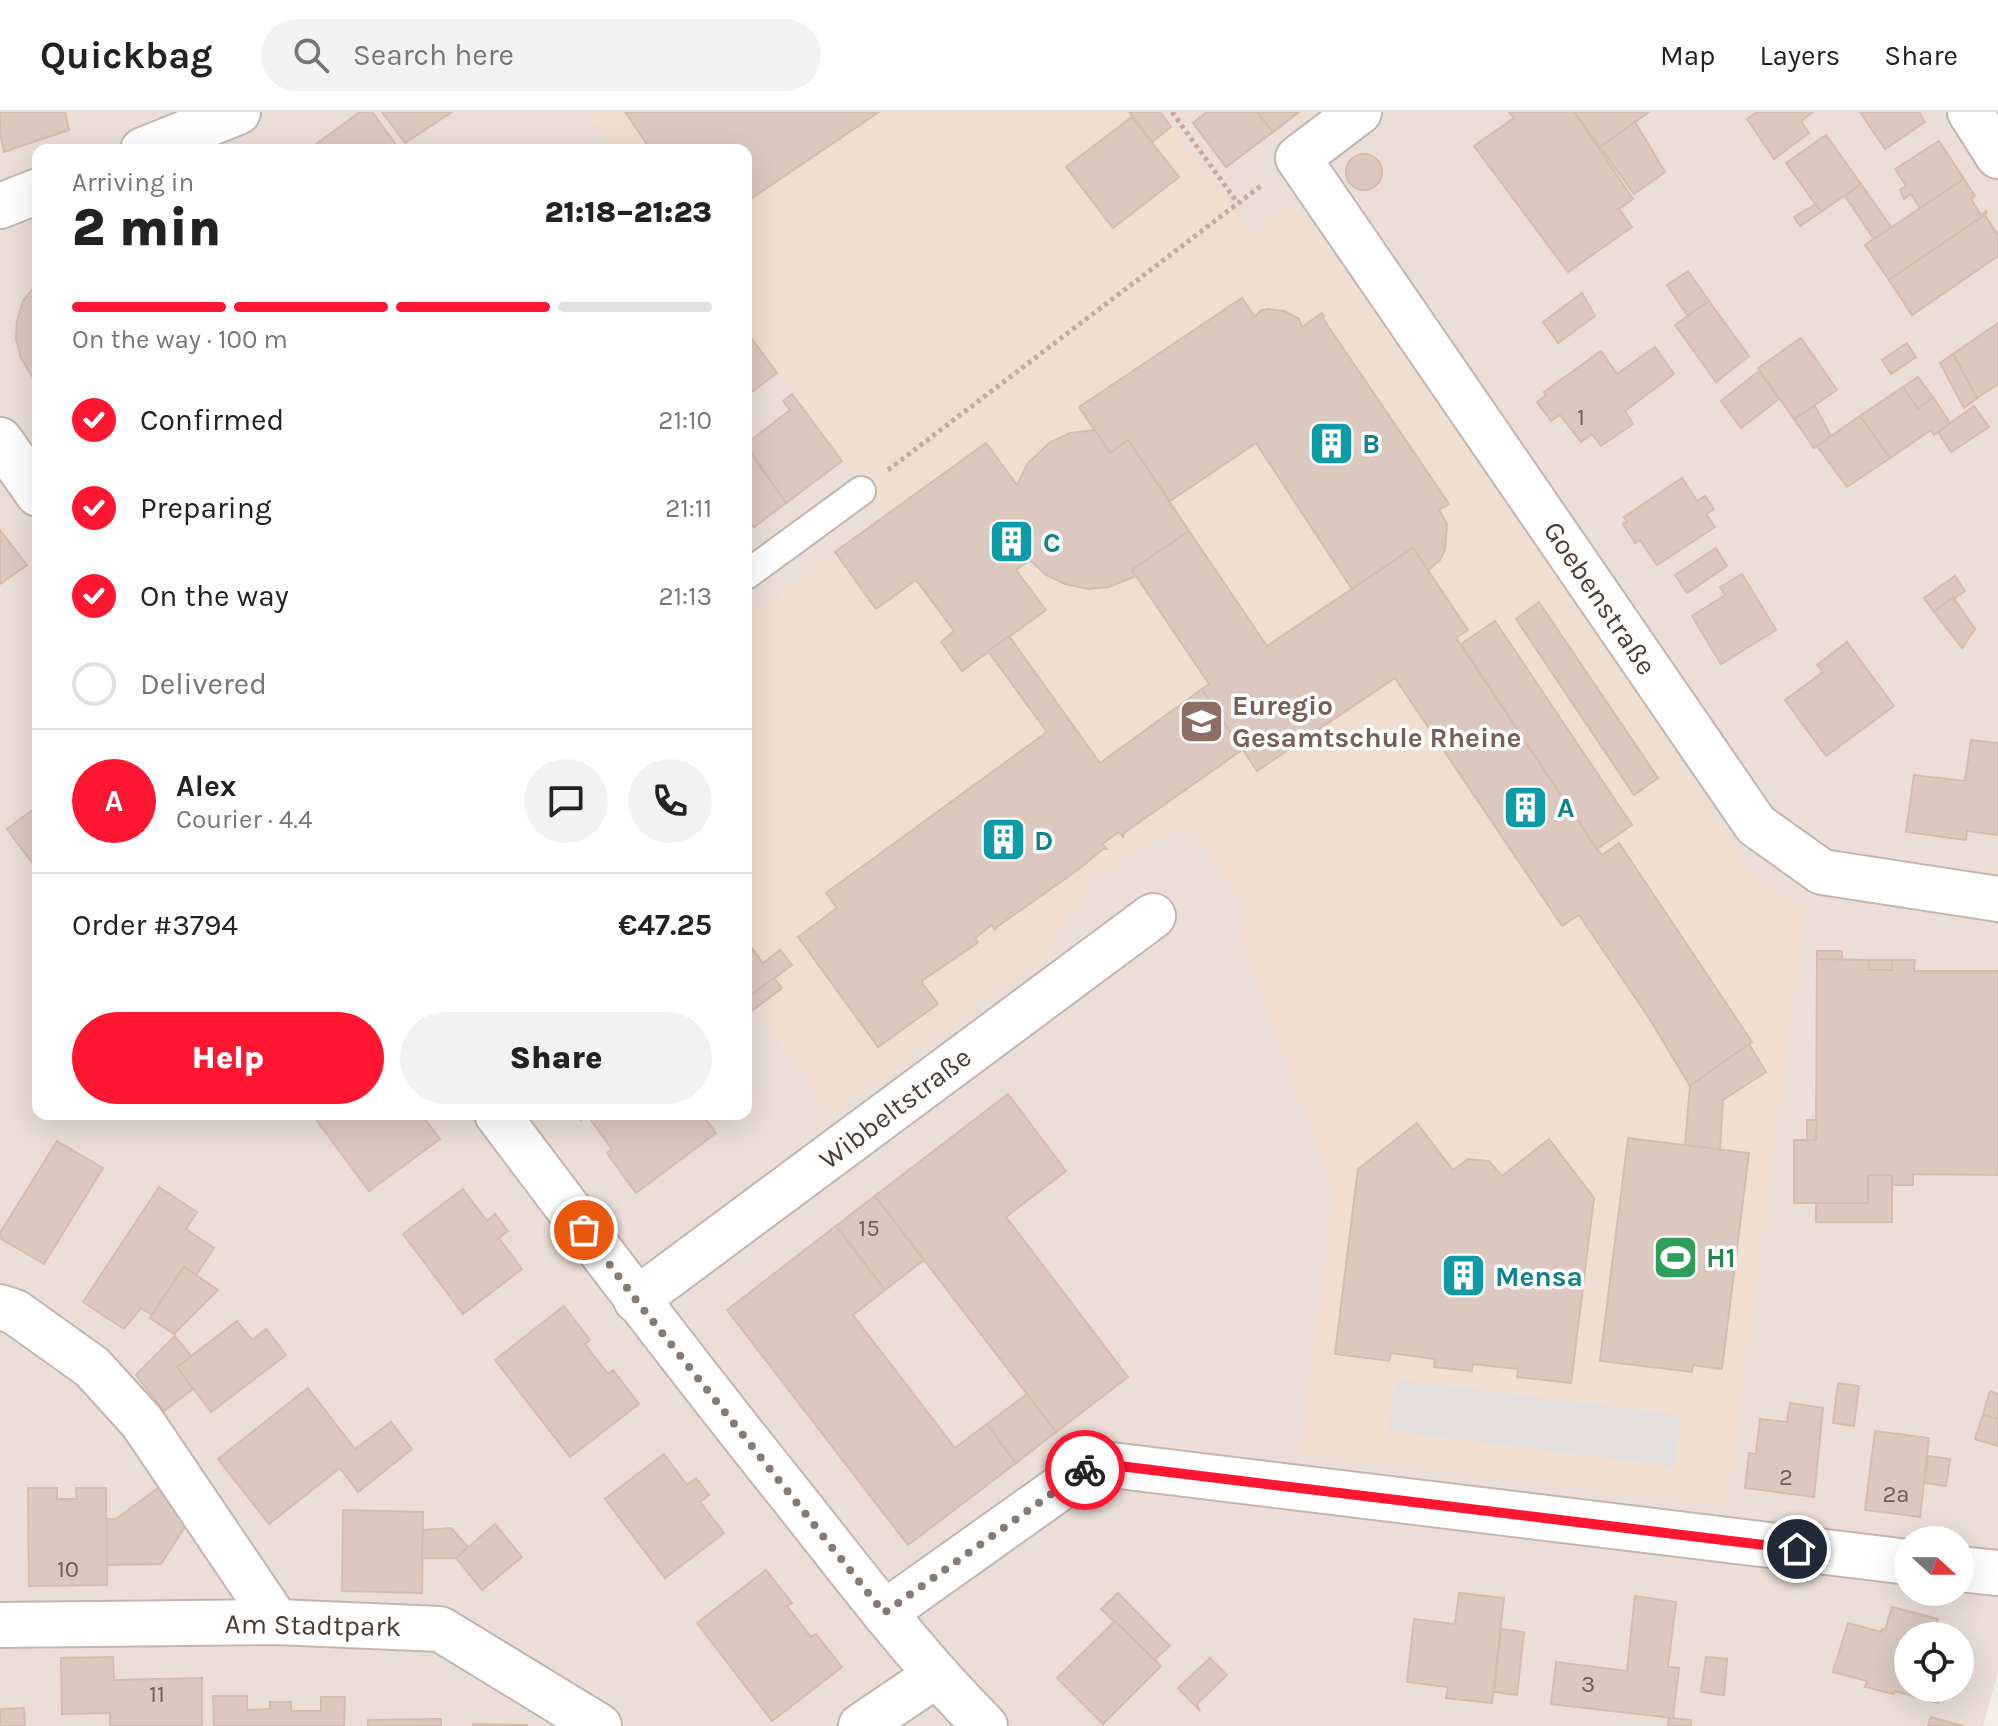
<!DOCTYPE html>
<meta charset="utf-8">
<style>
:root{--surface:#fff;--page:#f2f2f2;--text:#222;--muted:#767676;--line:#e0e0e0;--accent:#ff1630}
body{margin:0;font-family:Karla,sans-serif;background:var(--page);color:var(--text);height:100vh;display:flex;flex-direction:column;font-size:30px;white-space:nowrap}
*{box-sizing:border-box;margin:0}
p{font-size:26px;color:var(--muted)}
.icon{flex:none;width:44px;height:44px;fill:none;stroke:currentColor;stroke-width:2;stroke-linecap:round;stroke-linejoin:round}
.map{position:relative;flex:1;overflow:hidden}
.sheet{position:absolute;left:32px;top:32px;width:720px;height:976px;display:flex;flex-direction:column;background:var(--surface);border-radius:16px;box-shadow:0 8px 32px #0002}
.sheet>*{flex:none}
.needle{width:52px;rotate:111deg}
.controls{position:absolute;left:1894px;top:1414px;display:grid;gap:16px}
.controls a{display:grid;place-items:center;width:80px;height:80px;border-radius:50%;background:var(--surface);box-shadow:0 8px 32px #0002;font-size:40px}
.pin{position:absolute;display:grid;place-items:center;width:68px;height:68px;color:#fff;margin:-34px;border:4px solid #fff;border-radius:50%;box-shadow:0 2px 8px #0007}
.courier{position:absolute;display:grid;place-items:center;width:80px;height:80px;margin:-40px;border:6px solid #ff1630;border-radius:50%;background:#fff;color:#222;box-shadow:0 2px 10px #0007}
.head em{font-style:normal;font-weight:800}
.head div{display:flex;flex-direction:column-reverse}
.head{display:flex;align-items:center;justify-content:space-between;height:136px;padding:0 40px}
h1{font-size:52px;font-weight:800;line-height:60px}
.bar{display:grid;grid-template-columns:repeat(4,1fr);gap:12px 8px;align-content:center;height:96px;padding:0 40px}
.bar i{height:10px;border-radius:6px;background:var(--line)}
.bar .selected{background:var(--accent)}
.bar p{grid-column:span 4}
.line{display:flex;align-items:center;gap:20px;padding:0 40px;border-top:2px solid var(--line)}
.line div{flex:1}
.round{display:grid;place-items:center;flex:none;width:84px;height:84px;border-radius:42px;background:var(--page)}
ol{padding:0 40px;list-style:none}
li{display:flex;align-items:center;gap:24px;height:88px}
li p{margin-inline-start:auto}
li .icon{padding:8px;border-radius:50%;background:var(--accent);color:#fff;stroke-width:4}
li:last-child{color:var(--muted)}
li i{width:44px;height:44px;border:4px solid var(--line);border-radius:50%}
.button{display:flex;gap:16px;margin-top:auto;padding:16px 40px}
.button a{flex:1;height:92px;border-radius:48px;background:var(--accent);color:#fff;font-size:32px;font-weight:800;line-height:92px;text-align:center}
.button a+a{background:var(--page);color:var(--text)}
header{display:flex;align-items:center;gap:48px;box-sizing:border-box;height:112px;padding:0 40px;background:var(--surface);border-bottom:2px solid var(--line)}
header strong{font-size:38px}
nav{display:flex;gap:44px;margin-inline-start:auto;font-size:28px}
.search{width:560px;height:72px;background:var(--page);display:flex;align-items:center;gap:20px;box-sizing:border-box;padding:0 28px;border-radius:44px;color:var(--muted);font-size:30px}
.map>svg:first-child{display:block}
.residential{fill:#eaded6;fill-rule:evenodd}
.education{fill:#f0dfd1}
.parking{fill:#e4dfdd}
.building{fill:#dbc9c0;stroke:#d4bcaf;stroke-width:2}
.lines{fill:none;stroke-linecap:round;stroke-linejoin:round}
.lane-casing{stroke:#c5b6ad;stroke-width:32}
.street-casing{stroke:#c5b6ad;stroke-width:48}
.path{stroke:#c5aa9a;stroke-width:5;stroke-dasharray:4 4;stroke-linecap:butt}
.lane{stroke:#fff;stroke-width:28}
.street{stroke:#fff;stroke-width:44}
.done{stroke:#867b74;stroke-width:8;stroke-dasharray:0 14.4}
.route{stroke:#ff1630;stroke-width:10}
.labels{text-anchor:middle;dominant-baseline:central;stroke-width:7;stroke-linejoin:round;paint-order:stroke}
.number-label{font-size:24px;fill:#6e6058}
.culture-label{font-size:28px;font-weight:bold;fill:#0d838f;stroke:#fff;text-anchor:start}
.street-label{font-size:28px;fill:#4a3d36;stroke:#fff}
.education-label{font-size:28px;font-weight:bold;fill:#785e54;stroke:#fff;text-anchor:start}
.leisure-label{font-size:28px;font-weight:bold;fill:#27864d;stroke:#fff;text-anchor:start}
</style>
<header>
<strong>Quickbag</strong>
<div class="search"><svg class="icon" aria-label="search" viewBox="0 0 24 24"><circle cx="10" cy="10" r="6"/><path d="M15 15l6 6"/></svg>Search here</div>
<nav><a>Map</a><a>Layers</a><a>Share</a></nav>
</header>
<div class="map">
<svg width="1998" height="1614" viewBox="0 0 1998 1614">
<rect width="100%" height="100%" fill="#f5eee8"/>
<path class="residential" d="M0 0H1998V1561L1983 1614H0ZM38 38H746V1002H38ZM1908 1428H1960V1480H1908ZM1908 1524H1960V1576H1908Z"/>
<polygon class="education" points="585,0 1161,0 1250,123 1294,90 1535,413 1747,756 1804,799 1726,1394 1299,1341 1334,1081 1236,815 1249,798 1186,711 1090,767 1043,842 831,1001 746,886 746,508 884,402 746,216 746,38 613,38"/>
<polygon class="parking" points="1395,1267 1681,1303 1675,1355 1388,1319"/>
<g class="building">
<polygon points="0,0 65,0 69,18 4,40 0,21"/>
<polygon points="360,0 372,0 400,38 308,38"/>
<polygon points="382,0 452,0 405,31"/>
<polygon points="625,0 879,0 746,90 746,38 651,38"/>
<polygon points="1129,0 1160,0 1171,15 1152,30"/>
<polygon points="1207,0 1257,0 1273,20 1226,55 1193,11"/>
<polygon points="1257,0 1299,0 1273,20"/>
<polygon points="1509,0 1574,0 1633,87 1619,97 1632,115 1568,160 1474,34 1514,6"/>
<polygon points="1574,0 1649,0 1600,35"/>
<polygon points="1757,0 1813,0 1801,9 1809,21 1774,47 1747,7"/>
<polygon points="1860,0 1919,0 1925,10 1885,37"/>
<polygon points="1132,5 1179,65 1113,116 1066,55"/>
<polygon points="1635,10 1665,60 1634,82 1600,35"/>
<polygon points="1826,23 1861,72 1821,100 1786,51"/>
<polygon points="1939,29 1964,67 1920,96 1911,82 1904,87 1900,78 1906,74 1895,57"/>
<circle cx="1364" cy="60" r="18"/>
<polygon points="1964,67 1975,84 1971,87 1981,103 1986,99 1987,101 1889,168 1865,133"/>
<polygon points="1861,72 1891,115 1874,127 1845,84"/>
<polygon points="1816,92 1821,100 1800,114 1794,105"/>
<polygon points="1985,103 1998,123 1998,144 1912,203 1889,168"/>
<polygon points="1688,159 1709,189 1687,203 1667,173"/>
<polygon points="38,170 38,274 21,246 16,227 17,209 23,189"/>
<polygon points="1582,181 1595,204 1558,231 1543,210"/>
<polygon points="1242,186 1255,205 1260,199 1268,197 1284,199 1299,207 1302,215 1322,201 1324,204 1322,205 1449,392 1439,398 1447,412 1445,438 1440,448 1428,458 1413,436 1352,477 1256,331 1170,389 1128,328 1110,341 1079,295"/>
<polygon points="1709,189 1749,244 1716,270 1675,213"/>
<polygon points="1998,211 1998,272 1977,286 1953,242"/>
<polygon points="751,226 777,261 746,284 746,230"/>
<polygon points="1801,226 1837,278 1794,307 1758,256"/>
<polygon points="1907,231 1916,245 1891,262 1882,248"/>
<polygon points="1655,235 1674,262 1625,299 1633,312 1601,334 1592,322 1581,330 1560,303 1551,309 1537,290 1546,284 1544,280 1601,239 1617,262"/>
<polygon points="1953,242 1977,286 1964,296 1940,251"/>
<polygon points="1759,259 1779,287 1741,316 1721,289"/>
<polygon points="1918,265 1933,285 1918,297 1903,275"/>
<polygon points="1903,275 1918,297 1933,285 1950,311 1934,323 1931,318 1890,346 1860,304"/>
<polygon points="792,282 842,349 786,391 746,332 790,298 783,289"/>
<polygon points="1815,294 1831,324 1814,336 1794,307"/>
<polygon points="1974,294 1989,315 1951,340 1938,320"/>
<polygon points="1860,304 1890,346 1847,375 1817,334"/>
<polygon points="1095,318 1110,341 1128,328 1189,419 1132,458 1136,464 1109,475 1088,477 1065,472 1046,463 1030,448 1016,458 1046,498 962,559 941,530 954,519 916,468 876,497 835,440 986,331 1017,373 1028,351 1049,331 1070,321"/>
<polygon points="746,335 786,391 754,415 746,405"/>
<polygon points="1682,366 1697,389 1705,384 1714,397 1706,402 1715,415 1657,453 1640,428 1635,431 1623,412 1627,410 1624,405"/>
<polygon points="0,418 27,453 0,472"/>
<polygon points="1189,419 1267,534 1413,436 1468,518 1456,526 1597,737 1602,743 1619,731 1752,930 1690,974 1649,906 1579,803 1562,814 1395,566 1257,659 1202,577 1209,572 1132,458"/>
<polygon points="1716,436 1727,454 1687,481 1675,463"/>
<polygon points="1742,462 1776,518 1721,552 1692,504 1725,483 1720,475"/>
<polygon points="1955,464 1965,479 1934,500 1924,486"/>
<polygon points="1953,485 1975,517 1962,536 1934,500"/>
<polygon points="1539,490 1658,666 1634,683 1516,507"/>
<polygon points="1495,509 1632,713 1597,737 1461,532"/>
<polygon points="1009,524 1100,651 1202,577 1242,638 1124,721 1123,725 1119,720 1102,732 1107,737 1103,737 1079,757 997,815 995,818 992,813 975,826 978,830 976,832 923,868 922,871 938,892 878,935 798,825 837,796 826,781 1047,620 988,539"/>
<polygon points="1847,530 1894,594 1826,644 1785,588 1823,560 1817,553"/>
<polygon points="1971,628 1998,631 1998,723 1967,719 1966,728 1906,720 1914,663 1965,669"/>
<polygon points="38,694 38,759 7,717"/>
<polygon points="746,828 763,851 780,838 792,853 746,887"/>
<rect x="1817" y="839" width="25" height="8"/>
<polygon points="1817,847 1869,848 1869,858 1892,858 1892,848 1915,848 1914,859 1998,859 1998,1063 1913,1062 1913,1073 1892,1073 1892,1063 1868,1063 1868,1091 1794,1091 1794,1028 1816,1028"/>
<rect x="1869" y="848" width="23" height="10"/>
<polygon points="774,866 782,876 753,898 746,887"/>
<polygon points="1749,932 1766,960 1723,988 1720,1037 1685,1033 1690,974"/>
<polygon points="1008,982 1066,1059 1006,1105 1128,1265 1056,1320 875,1084"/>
<polygon points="312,1002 421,1002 440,1027 369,1079"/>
<polygon points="577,1002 702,1002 716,1021 636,1081 607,1041 612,1037 587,1003 581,1008"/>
<polygon points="1807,1008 1817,1008 1816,1028 1807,1028"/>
<polygon points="1417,1011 1453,1058 1468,1047 1489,1049 1502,1064 1549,1027 1594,1086 1571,1271 1517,1265 1518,1257 1473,1252 1472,1259 1434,1255 1435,1247 1391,1241 1389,1249 1335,1242 1358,1057"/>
<polygon points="1628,1026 1749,1041 1722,1257 1693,1253 1692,1260 1600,1249"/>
<polygon points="57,1029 103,1056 44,1152 0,1126 0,1121"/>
<polygon points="1868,1063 1892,1063 1892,1110 1816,1110 1816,1091 1868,1091"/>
<polygon points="159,1075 197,1100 186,1117 214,1136 196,1163 184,1155 152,1203 141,1196 124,1217 83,1190"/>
<polygon points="463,1077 487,1109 495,1102 508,1119 499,1126 522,1157 463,1202 403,1122"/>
<polygon points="875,1084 924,1148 885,1178 836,1114"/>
<polygon points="836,1114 885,1178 853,1203 955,1336 987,1312 1016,1351 908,1433 727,1198"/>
<polygon points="184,1155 218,1178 174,1222 150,1206"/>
<polygon points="564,1194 590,1228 585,1232 608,1262 613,1258 639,1292 570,1345 495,1248"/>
<polygon points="237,1209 252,1228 266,1217 286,1243 211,1300 177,1255"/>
<polygon points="175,1224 191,1244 177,1255 193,1277 164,1299 136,1263"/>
<polygon points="1838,1271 1859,1274 1854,1314 1833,1311"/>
<polygon points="308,1276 355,1337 391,1310 412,1337 358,1380 340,1356 269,1412 218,1347"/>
<polygon points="1990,1279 1998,1282 1998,1307 1983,1303"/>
<polygon points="1027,1282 1056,1320 1016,1351 987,1312"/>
<polygon points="1790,1291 1823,1296 1814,1385 1745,1376 1749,1341 1756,1342 1760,1307 1787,1310"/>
<polygon points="1983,1303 1998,1307 1998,1334 1975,1327"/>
<polygon points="1875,1319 1929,1326 1920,1405 1865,1398"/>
<polygon points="664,1342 687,1373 696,1366 709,1383 700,1390 724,1421 665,1466 605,1387"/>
<polygon points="1928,1344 1950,1347 1946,1374 1925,1371"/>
<polygon points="161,1374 188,1410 161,1452 107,1453 107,1407 116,1407"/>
<polygon points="28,1376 57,1376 57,1387 77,1387 76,1376 106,1376 107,1473 29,1474"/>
<polygon points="343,1398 423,1400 422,1481 342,1479"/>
<polygon points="495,1412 522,1445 482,1478 456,1446"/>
<polygon points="451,1416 468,1435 456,1446 422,1446 423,1418"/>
<polygon points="766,1458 792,1491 787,1494 811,1525 816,1522 842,1555 772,1609 697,1511"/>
<polygon points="1118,1481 1170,1534 1154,1548 1101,1497"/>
<polygon points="1459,1481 1504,1486 1492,1591 1446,1586 1448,1575 1407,1570 1414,1507 1455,1512"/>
<polygon points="1635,1484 1676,1490 1668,1555 1679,1556 1673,1606 1551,1592 1556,1550 1627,1559"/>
<polygon points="1892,1495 1938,1507 1933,1524 1908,1524 1908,1576 1943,1576 1938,1591 1895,1579 1894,1582 1865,1575 1867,1569 1833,1560 1848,1511 1881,1520 1882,1517 1885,1518"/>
<polygon points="1115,1509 1161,1554 1103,1612 1057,1566"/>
<polygon points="1501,1517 1524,1520 1517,1583 1494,1580"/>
<polygon points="113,1545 114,1568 202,1566 202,1614 110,1614 110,1601 62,1602 61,1546"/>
<polygon points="1706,1545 1727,1547 1724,1583 1701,1580"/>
<polygon points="1210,1546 1227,1563 1197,1592 1200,1599 1178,1576"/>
<polygon points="213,1584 247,1584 247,1598 270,1597 270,1590 291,1590 291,1599 321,1599 321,1585 345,1585 344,1614 214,1614"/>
<polygon points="24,1596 25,1614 0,1614 0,1597"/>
<polygon points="1931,1605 1963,1614 1928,1614"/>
<polygon points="1669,1606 1691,1608 1691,1614 1668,1614"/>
<polygon points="441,1607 441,1614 368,1614 368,1608"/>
<polygon points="473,1612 527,1613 527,1614 473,1614"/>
</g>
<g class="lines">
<defs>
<polyline id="lane" points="746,463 861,379"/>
<g id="street">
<polyline points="1359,0 1298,46 1756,713 1822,760 1998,787"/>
<polyline points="1970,0 1998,44"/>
<polyline points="143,38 238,0"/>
<polyline points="0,94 38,79"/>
<polyline points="0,328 38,382"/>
<path d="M497 1002C593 1130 690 1257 790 1382 853 1461 913 1542 985 1614"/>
<polyline points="636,1188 1153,804"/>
<polyline points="0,1195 15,1200 92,1255 142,1310 277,1510"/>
<polyline points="1960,1457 1998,1461"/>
<polyline points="884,1501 1095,1351 1908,1450"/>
<polyline points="0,1513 277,1510 440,1517 599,1614"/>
<polyline points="861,1614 935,1564"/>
</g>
</defs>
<use href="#lane" class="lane-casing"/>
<use href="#street" class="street-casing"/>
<g class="path">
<polyline points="1172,0 1237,90"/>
<polyline points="888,358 1262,73"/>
</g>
<use href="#lane" class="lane"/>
<use href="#street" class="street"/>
</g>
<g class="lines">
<polyline class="done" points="584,1118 636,1188 884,1501 1085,1358"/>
<polyline class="route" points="1085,1358 1095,1351 1797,1437"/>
</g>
<defs>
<symbol id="building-square" viewBox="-11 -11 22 22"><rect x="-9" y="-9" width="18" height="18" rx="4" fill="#0f9aa8" stroke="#fff"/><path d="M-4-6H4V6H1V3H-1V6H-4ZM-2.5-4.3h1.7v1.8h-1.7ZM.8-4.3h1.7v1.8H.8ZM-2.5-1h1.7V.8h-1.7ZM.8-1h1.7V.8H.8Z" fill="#fff"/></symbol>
<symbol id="school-square" viewBox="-11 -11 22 22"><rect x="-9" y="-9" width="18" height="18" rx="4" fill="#8d6e63" stroke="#fff"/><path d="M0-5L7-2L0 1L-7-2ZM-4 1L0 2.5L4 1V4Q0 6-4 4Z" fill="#fff"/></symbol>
<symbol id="stadium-square" viewBox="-11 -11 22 22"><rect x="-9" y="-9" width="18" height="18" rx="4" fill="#2e9e5b" stroke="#fff"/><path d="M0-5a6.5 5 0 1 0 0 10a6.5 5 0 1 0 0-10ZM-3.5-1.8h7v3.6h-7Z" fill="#fff"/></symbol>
</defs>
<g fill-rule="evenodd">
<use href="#building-square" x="1306" y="306" width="51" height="51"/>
<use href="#building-square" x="986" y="404" width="51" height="51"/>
<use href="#school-square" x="1176" y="584" width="51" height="51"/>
<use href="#building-square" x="1500" y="670" width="51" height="51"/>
<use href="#building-square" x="978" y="702" width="51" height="51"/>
<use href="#stadium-square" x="1650" y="1120" width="51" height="51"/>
<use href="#building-square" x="1438" y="1138" width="51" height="51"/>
</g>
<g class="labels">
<g class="number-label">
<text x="1581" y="305">1</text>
<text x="869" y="1116">15</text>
<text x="1786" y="1365">2</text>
<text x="1896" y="1382">2a</text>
<text x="68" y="1457">10</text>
<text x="1588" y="1572">3</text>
<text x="157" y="1582">11</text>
</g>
<g class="culture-label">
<text x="1362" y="331">B</text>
<text x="1043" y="430">C</text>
<text x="1557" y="695">A</text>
<text x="1034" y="728">D</text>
<text x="1495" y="1164">Mensa</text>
</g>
<g class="street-label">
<text transform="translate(1600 486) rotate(56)">Goebenstraße</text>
<text transform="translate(895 996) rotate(-37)">Wibbeltstraße</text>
<text transform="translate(313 1513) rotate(1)">Am Stadtpark</text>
</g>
<g class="education-label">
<text x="1232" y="593">Euregio<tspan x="1232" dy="32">Gesamtschule Rheine</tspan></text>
</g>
<g class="leisure-label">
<text x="1706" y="1145">H1</text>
</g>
</g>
</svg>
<div class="controls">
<a><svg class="needle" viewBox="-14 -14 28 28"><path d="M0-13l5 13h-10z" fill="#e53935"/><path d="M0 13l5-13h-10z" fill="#767676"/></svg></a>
<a><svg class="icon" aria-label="locate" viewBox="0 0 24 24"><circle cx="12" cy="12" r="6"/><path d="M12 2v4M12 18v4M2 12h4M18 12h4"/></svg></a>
</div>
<div class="pin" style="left:584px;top:1118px;background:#ea580c"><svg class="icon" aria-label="bag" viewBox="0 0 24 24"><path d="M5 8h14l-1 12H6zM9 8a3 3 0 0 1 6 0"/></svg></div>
<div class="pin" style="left:1797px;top:1437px;background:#1f2937"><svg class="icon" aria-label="home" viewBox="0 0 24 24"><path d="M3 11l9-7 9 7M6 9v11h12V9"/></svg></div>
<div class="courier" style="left:1085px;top:1358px"><svg class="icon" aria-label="bike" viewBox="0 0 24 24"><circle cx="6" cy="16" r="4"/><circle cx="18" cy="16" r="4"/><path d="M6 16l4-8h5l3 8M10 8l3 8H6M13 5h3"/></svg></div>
<section class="sheet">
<div class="head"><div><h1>2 min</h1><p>Arriving in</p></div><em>21:18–21:23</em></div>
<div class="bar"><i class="selected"></i><i class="selected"></i><i class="selected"></i><i></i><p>On the way · 100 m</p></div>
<ol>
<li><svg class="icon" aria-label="check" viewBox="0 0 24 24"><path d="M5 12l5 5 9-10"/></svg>Confirmed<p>21:10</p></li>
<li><svg class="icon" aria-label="check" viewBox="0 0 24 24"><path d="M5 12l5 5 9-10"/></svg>Preparing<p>21:11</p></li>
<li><svg class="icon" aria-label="check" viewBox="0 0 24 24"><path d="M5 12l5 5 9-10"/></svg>On the way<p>21:13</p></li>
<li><i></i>Delivered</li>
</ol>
<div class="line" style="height:144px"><b class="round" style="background:var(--accent);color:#fff">A</b><div><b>Alex</b><p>Courier · 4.4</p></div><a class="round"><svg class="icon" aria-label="chat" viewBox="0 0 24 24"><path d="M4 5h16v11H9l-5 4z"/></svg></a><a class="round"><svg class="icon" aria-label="phone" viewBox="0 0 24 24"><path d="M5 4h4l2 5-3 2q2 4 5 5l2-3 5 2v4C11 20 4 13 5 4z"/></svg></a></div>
<div class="line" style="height:104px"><div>Order #3794</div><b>€47.25</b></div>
<div class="button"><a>Help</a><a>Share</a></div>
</section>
</div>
